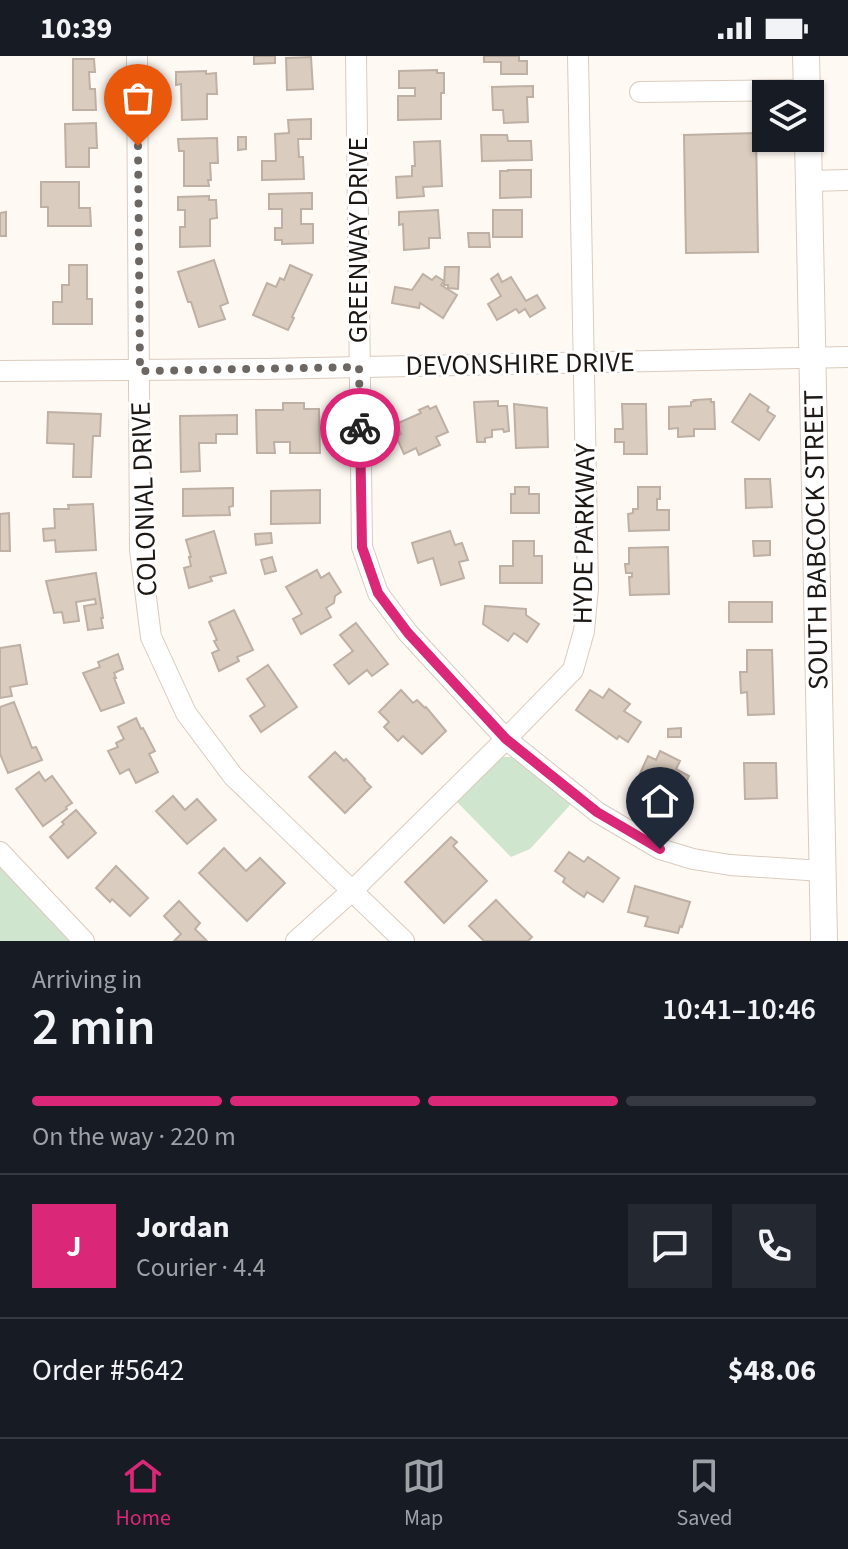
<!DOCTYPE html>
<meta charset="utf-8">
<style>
:root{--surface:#171b24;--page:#242831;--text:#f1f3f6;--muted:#9ea1a6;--line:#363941;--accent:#db2777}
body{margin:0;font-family:"Source Sans 3",sans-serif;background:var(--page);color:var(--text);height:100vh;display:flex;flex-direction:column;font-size:30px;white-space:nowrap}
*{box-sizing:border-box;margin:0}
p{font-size:26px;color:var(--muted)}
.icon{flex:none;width:44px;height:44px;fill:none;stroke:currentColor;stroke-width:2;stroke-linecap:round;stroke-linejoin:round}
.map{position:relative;height:885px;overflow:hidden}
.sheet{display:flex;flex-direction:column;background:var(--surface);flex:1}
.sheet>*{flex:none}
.tools{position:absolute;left:752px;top:24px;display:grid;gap:16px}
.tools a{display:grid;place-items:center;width:72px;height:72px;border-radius:0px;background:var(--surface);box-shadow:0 2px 6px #0004;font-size:40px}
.pin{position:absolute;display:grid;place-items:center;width:68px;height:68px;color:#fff;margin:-82px -34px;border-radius:50% 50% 50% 0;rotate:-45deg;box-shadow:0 0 8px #0007}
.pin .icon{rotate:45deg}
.courier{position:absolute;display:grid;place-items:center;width:80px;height:80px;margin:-40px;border:6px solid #db2777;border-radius:50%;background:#fff;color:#222;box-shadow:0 2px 10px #0007}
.head em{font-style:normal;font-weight:600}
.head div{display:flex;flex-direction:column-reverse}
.head{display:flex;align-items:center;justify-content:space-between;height:136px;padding:0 32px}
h1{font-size:52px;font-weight:600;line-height:60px}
.bar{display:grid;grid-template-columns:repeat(4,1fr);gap:12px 8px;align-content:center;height:96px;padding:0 32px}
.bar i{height:10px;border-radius:6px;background:var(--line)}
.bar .on{background:var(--accent)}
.bar p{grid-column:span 4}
.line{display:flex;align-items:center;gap:20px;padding:0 32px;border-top:2px solid var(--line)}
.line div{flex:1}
.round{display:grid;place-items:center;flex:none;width:84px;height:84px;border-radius:0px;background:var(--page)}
.status{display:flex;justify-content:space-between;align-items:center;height:56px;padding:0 40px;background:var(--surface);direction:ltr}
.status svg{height:22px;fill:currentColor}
.tabs{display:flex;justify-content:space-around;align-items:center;height:112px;border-top:2px solid var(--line);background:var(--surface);font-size:22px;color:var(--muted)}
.tabs a{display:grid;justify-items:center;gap:4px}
.tabs .on{color:var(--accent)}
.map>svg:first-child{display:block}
.green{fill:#cfe5ce}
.building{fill:#daccbf;stroke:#beb0a4;stroke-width:2}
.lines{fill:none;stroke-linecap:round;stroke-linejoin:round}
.minor-casing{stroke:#dacbbe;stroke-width:22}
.major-casing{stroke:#dacbbe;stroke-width:28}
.minor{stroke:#fff;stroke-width:20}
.major{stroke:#fff;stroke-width:26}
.done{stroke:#6c6762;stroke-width:8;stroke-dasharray:0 14.4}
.route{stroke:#db2777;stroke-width:10}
.labels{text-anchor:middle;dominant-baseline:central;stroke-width:6;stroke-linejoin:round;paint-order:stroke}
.street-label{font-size:28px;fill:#1d1814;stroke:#fff}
</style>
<div class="status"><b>10:39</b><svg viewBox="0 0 49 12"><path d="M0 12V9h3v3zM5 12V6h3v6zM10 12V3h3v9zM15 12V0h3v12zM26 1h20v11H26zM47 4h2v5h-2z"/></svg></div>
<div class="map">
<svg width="848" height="885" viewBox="0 0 848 885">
<rect width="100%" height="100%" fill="#fff9f4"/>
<g class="green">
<polygon points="501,701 511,701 519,704 572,747 530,793 511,801 457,746 493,705"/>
<polygon points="0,794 92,885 0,885"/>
</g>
<g class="building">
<polygon points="254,0 275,0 275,7 254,8"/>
<polygon points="484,0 519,0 519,5 527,5 527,18 501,18 501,6 484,6"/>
<polygon points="311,1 313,33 287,34 286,2"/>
<polygon points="73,3 94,3 95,16 89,16 90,33 95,33 96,54 73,54"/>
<polygon points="437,14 437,17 444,17 444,37 441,37 441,63 398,64 398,40 415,40 415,32 399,32 399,15"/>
<polygon points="206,15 206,18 216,17 217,38 207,38 207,63 182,64 181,28 176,29 176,16"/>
<polygon points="533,30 533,41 527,41 528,66 504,67 503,54 493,54 492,31"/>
<polygon points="311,63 311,83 298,83 299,101 303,101 304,123 262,124 262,105 276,105 275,78 289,77 288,64"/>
<polygon points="96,67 97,92 89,92 89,111 66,111 65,68"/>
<polygon points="756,77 758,196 686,197 684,79"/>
<polygon points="481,79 507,79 508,85 531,85 532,104 482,105"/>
<polygon points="238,81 246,81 246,93 238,94"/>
<polygon points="217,82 218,107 210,107 211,124 208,124 209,130 184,130 184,95 179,95 178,83"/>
<polygon points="440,85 442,130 423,131 424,140 397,142 396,121 412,120 412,110 415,110 414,86"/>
<polygon points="508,114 531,114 531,141 500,142 500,115 508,115"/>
<polygon points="41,126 79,126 79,152 90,152 91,170 48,170 48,151 41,151"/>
<polygon points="309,137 312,137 312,153 301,153 301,168 313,168 313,187 282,188 282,184 275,184 275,172 282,172 282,153 269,153 269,138"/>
<polygon points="209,140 209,144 216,144 217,162 210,163 210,190 180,191 180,171 185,171 185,154 178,154 178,141"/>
<polygon points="438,154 440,182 429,182 429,192 404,194 403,168 399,169 399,156"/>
<rect x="493" y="154" width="29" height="27"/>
<polygon points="6,156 6,180 0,180 0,157"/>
<polygon points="468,177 489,177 490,191 469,191"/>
<polygon points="214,204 228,247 220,250 225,263 199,271 191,246 188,246 178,216"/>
<polygon points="69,209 87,209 87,243 92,243 92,268 53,268 53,246 62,246 62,229 69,229"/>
<polygon points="290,209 312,219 292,261 294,262 288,274 253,259 267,227 276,231 280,222 284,224"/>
<polygon points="445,211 459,211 458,233 448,232 448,229 444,229"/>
<polygon points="423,218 432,224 436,220 444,225 441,229 457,239 443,262 420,247 419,252 392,247 395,231 412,234"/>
<polygon points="498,218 502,226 511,221 526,245 537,239 545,252 530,261 525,253 519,257 516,253 497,264 488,248 501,240 491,223"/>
<polygon points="750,338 769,351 767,355 775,360 759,384 732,366"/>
<polygon points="711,343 711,346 714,346 715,373 694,373 694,380 678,381 678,372 669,373 669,351 691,350 691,346 695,345 694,344"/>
<polygon points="498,345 498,350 507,350 509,375 504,376 503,373 492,374 492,381 485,382 485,386 477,386 474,346"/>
<polygon points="283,347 304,347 304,353 319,353 320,397 290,397 290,386 274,386 275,397 257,397 256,354 283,354"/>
<polygon points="514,348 547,352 548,391 516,392"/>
<polygon points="622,348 646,348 647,398 624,398 624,386 615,386 615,373 623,373"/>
<polygon points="428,350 430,353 436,350 448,376 436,381 440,389 419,399 416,392 404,398 396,380 401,378 396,368 421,357 419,354"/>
<polygon points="48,356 101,358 100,380 93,380 91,421 73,421 74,388 47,387"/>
<polygon points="237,359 237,378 216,378 216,387 199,387 200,415 181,416 180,360"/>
<polygon points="745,423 770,423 772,451 746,452"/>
<polygon points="515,431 529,431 529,438 539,438 539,457 511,457 511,438 515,438"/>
<polygon points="638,431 660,431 660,443 657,443 657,454 669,454 669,474 629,475 628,458 633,457 633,453 638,453"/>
<polygon points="233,432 233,450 229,451 230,459 183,460 183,433"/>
<polygon points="320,434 320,467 271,468 271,435"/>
<polygon points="93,448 96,494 56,496 55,484 44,485 43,473 55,472 54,453 69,453 68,449"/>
<polygon points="9,457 10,495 0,495 0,458"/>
<polygon points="214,475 226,517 210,521 212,525 189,532 184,512 191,510 189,501 191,501 186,484"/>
<polygon points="450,475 455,489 462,487 468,504 459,506 464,522 441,529 433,502 418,507 412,487"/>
<polygon points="271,477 272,487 256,489 255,478"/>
<polygon points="513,485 534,485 534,500 542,500 542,527 500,527 500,510 513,510"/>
<polygon points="753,485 770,485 770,499 754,500"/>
<polygon points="668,491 669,538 630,539 629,521 632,521 632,517 626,517 625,508 629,508 629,492"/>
<polygon points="272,501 276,515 265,518 261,504"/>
<polygon points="317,514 321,522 329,517 341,536 335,540 334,547 326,552 331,561 301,578 293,563 302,558 286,531"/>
<polygon points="96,517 103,562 101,562 103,572 88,574 84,550 96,548 95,543 76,546 79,565 64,567 62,556 54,557 46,525"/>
<rect x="729" y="546" width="43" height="20"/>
<polygon points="485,550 526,553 526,559 539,568 527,586 514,577 508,585 483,568"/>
<polygon points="234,554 253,594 237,601 239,605 219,615 212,597 219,594 214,585 217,584 209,566"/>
<polygon points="356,567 388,608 372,620 367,614 349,628 334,609 353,595 340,579"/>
<polygon points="20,589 27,628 10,631 12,640 0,642 0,592"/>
<polygon points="747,594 772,594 774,658 748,659 747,636 741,637 740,616 747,616"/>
<polygon points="118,598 123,613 114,617 116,622 114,622 124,647 101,655 83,617 100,611 98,606"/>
<polygon points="268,609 297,651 261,676 250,660 265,650 247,623"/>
<polygon points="609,633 630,648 624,655 641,666 628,686 619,680 617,683 576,654 590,634 603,642"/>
<polygon points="401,634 413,647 417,644 425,652 426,651 446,675 422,698 403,680 398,685 384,671 389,666 379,656"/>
<polygon points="14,646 32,692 36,691 42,704 8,717 0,698 0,651"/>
<polygon points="136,662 141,673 143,672 155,695 149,698 158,716 136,727 129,713 120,718 108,695 118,691 116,687 124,683 118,671"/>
<polygon points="681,672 681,681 668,681 668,673"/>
<polygon points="660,695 680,705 676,713 689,720 677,746 657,736 659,732 638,722 648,700 656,704"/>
<polygon points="335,696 344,705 346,703 365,723 364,724 371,731 345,757 309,721"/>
<polygon points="744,707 776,707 777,742 745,743"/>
<polygon points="39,716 45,725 52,720 72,747 66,751 67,753 43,770 16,733"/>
<polygon points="173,740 185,754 197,743 216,764 187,788 156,755"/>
<polygon points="76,754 96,777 68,802 50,781 64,768 62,766"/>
<polygon points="451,781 457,786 453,790 487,825 444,867 405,826"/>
<polygon points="224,792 246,815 260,802 285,827 247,865 199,817"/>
<polygon points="569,796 584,806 588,801 619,822 603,846 587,836 584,841 572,833 563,826 565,822 555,815"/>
<polygon points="116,810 148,842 130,860 112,843 110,846 96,832"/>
<polygon points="635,830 690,846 682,871 680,870 678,877 645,870 648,861 628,856"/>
<polygon points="496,844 532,881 528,885 484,885 469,870"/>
<polygon points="179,845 200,867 195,873 207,885 174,885 181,878 164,860"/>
</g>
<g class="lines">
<defs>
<g id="minor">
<polyline points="137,0 140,494 151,581 186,657 233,720 404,885"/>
<polyline points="356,0 362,491 378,537 408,577 506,683 597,756 660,793 693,803 730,809 822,815"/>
<polyline points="640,36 807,34"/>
<polyline points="809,125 848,124"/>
<polyline points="0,315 264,313 848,301"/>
<polyline points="0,796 84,885"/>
<polyline points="296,885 353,834 506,683 573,614 584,575 588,532 578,0"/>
</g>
<g id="major">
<polyline points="806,0 807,38"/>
<polyline points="808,82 824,885"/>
</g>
</defs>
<use href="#minor" class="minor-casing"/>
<use href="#major" class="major-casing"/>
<use href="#minor" class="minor"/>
<use href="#major" class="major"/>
</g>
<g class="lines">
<polyline class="done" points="138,90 140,315 359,311 360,372"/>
<polyline class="route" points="360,372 362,491 378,537 408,577 506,683 597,756 660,793"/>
</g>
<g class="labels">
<g class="street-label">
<text transform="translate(358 184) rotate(-90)">GREENWAY DRIVE</text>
<text transform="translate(520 308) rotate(-1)">DEVONSHIRE DRIVE</text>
<text transform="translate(144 443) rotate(-92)">COLONIAL DRIVE</text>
<text transform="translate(584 478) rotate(-89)">HYDE PARKWAY</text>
<text transform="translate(816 484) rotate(-91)">SOUTH BABCOCK STREET</text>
</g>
</g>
</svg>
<div class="tools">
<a><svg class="icon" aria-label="layers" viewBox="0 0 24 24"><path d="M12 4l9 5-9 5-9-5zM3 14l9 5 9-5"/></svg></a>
</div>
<div class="pin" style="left:138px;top:90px;background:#ea580c"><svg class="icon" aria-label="bag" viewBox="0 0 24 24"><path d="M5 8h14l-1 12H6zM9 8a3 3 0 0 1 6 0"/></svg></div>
<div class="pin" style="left:660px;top:793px;background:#1f2937"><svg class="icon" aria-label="home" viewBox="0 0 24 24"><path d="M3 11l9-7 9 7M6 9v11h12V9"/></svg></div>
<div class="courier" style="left:360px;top:372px"><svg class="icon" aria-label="bike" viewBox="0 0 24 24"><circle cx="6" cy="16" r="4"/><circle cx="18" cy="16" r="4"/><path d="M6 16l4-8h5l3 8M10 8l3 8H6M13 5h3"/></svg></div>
</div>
<section class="sheet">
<div class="head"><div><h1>2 min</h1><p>Arriving in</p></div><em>10:41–10:46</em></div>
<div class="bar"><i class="on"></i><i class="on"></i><i class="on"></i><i></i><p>On the way · 220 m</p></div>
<div class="line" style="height:144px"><b class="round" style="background:var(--accent);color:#fff">J</b><div><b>Jordan</b><p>Courier · 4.4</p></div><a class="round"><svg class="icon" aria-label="chat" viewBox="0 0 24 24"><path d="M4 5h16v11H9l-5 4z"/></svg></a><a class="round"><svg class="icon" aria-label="phone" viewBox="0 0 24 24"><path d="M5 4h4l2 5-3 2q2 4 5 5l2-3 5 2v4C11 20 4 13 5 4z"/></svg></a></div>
<div class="line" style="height:104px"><div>Order #5642</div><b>$48.06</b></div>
</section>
<nav class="tabs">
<a class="on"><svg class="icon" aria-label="home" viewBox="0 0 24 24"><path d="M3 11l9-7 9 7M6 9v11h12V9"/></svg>Home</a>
<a><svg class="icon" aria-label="map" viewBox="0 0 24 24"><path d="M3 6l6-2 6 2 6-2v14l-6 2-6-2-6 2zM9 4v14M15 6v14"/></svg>Map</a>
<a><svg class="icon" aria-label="saved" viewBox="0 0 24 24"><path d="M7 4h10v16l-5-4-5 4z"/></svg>Saved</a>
</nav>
